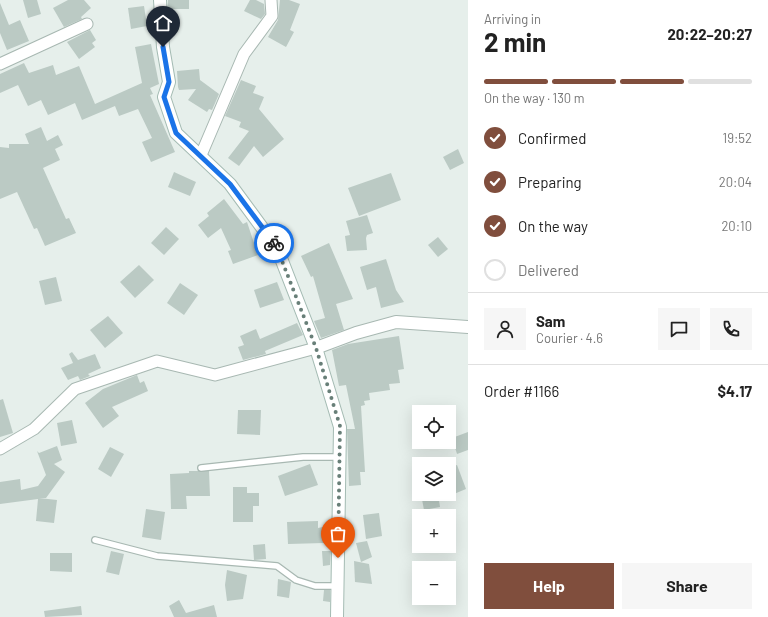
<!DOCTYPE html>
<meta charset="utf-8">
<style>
:root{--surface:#fff;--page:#f6f6f6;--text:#222;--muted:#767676;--line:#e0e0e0;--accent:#804e3d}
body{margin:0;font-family:Barlow,sans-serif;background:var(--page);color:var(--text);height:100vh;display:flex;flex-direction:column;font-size:15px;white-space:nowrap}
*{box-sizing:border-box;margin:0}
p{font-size:13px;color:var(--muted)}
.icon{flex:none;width:22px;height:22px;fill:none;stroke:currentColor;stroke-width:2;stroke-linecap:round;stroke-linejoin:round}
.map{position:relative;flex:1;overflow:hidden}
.side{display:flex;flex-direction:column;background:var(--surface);width:300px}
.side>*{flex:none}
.tools{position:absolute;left:412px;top:405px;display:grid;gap:8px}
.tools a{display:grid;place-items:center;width:44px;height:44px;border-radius:0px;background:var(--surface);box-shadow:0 4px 16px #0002;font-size:20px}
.pin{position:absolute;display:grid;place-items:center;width:34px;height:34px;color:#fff;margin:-41px -17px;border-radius:50% 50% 50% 0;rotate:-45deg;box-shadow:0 0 4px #0007}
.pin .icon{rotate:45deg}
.courier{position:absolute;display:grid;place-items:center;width:40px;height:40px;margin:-20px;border:3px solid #1a73e8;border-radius:50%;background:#fff;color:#222;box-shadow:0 1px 5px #0007}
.head em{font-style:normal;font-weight:700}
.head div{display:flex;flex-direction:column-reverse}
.head{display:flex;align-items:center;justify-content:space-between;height:68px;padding:0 16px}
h1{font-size:26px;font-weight:700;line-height:30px}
.bar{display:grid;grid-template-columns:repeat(4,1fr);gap:6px 4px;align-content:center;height:48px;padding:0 16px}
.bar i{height:5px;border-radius:3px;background:var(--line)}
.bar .current{background:var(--accent)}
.bar p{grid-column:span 4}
.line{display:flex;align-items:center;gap:10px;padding:0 16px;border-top:1px solid var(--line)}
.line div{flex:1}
.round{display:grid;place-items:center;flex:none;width:42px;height:42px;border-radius:0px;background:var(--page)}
ol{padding:0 16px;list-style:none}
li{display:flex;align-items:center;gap:12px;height:44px}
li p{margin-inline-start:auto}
li .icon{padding:4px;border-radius:50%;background:var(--accent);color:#fff;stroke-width:4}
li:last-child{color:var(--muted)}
li i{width:22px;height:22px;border:2px solid var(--line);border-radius:50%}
.cta{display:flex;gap:8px;margin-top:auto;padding:8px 16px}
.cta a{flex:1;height:46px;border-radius:0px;background:var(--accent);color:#fff;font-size:16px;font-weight:700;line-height:46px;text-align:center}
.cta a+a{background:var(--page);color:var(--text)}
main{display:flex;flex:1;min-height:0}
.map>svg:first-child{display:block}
.building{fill:#bbcac4}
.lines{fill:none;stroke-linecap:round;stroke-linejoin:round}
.service-casing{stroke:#a8b8b2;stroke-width:8}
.minor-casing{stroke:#a8b8b2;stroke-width:13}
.tertiary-casing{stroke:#a8b8b2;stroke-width:14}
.secondary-casing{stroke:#a4bbb3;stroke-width:14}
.service{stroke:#fff;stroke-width:5.5}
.minor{stroke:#fff;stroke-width:11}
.tertiary{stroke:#fff;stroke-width:12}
.secondary{stroke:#fff;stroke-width:12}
.done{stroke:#687f78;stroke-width:4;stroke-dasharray:0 7.2}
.route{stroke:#1a73e8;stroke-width:5}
</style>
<main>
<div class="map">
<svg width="468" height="617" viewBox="0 0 468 617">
<rect width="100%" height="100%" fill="#e6efeb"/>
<g class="building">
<polygon points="23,0 37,0 41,14 28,18"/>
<polygon points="68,0 84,0 91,8 81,17 82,19 64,27 53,8"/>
<rect x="168" y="0" width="21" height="9"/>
<polygon points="250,0 256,0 264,4 265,14 261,19 244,11"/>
<polygon points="280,0 289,0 300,4 290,30 294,32 286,47 268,37 278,20"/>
<polygon points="0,3 9,25 20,20 29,41 7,50 0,33"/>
<polygon points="144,6 147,26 131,29 128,8"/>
<polygon points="90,30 96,40 92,43 95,47 79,59 67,42"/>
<polygon points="151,44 159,84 150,88 153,94 150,95 175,152 151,162 142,142 152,138 138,109 119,116 115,106 82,120 75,103 48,115 41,100 28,106 18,85 0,93 0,74 24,63 29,73 53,65 56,75 79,66 95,104 142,83 135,47"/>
<polygon points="199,69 200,80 219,94 212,110 209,109 207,112 188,100 196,89 179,90 178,87 177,71"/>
<polygon points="241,80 256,86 253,93 264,97 259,109 284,139 263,157 254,146 239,166 228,158 249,131 239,127 241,122 225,116"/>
<polygon points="41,127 47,141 58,135 63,145 55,149 60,160 43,168 66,219 69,218 76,233 45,246 37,228 34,229 17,192 0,199 0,147 9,148 9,144 29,144 25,134"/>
<polygon points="458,149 464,163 450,170 443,157"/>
<polygon points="174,172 196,182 190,196 168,187"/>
<polygon points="391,173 401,200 359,216 348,188"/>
<polygon points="224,199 243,224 247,222 258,255 233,264 228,251 231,250 221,228 208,238 198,225 209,216 207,213"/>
<polygon points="367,215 373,233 367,235 366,238 367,250 347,251 345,236 350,235 346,221"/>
<polygon points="166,227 179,239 164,255 151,243"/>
<polygon points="438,237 448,249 438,257 428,245"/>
<polygon points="329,243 353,299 336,304 344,330 321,338 314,321 325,318 313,276 311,277 301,256"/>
<polygon points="386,259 396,290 404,302 381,308 376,287 367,290 360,267"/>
<polygon points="139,265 154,280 135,298 120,282"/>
<polygon points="56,277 62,301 45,305 39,281"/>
<polygon points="277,282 284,300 260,308 254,290"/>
<polygon points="180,283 198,295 184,315 167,303"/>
<polygon points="108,316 123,333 105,348 90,330"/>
<polygon points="297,323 303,335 265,351 266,354 243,360 238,347 244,345 240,336 256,329 260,339"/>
<polygon points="399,336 404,369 398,370 400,383 389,384 390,390 369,393 370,400 364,401 365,405 361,406 365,472 360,472 361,485 349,486 347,429 355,429 346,385 339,386 332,350 348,344"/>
<polygon points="72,352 78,360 95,354 101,368 88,374 90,376 80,380 78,376 68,380 61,368 73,363 69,354"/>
<polygon points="137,375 140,383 144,381 148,391 112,407 119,416 103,428 85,403 103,389"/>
<polygon points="3,399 13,433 0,437 0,400"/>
<polygon points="238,410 261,410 260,435 237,434"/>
<polygon points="72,420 77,443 61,446 57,423"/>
<polygon points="468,432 468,450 457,454 452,438"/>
<polygon points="57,446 62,460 54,464 65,472 46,498 39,498 57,500 54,523 36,521 38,499 0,504 0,482 20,479 21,490 38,486 46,475 37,451 39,453"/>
<polygon points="110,447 124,454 111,477 98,469"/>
<polygon points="310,464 318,485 285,496 278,476"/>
<polygon points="457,465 466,489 449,496 449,467"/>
<polygon points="189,471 209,471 210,496 186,496 187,509 171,509 170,474 189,473"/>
<polygon points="233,487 247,487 247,493 259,493 259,506 253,506 253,522 233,522"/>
<polygon points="421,494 438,494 440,507 424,510"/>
<polygon points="146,509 165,512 161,540 142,537"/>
<polygon points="379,513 382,536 366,539 363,515"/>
<polygon points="318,521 318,528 323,527 324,543 288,544 287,522"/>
<polygon points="367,541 372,557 361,562 356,543"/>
<polygon points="265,544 266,559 254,560 253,545"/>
<polygon points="111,551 124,554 119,575 106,572"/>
<polygon points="322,551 331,551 330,565 323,566"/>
<polygon points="50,553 72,553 72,572 50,571"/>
<polygon points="354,561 369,564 372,584 355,582"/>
<polygon points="227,570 247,575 243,599 227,601 225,585"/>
<polygon points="278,579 291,582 289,598 277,596"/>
<polygon points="324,590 330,590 330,602 323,601"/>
<polygon points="179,600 186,613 214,605 217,617 174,617 169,606"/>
<polygon points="81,606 82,615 45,617 44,611"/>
</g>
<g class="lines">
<defs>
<g id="service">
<polyline points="201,468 303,457 339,457"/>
<polyline points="95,540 157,556 277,566 296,580 315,586 338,586"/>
</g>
<g id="minor">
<polyline points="0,64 87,24"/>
<polyline points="201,155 244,54 272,16 271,0"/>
<polyline points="0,449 34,429 75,389 157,361 215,375 316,348"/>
</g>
<polyline id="tertiary" points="316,348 356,333 396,322 468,327"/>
<polyline id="secondary" points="160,0 163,47 169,82 164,97 176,133 230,184 277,248 316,348 340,427 337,617"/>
</defs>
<use href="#service" class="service-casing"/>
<use href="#minor" class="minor-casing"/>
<use href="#tertiary" class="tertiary-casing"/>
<use href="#secondary" class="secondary-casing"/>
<use href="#service" class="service"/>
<use href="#minor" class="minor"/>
<use href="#tertiary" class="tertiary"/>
<use href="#secondary" class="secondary"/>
</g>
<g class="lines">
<polyline class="done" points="274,243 277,248 316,348 340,426 338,558"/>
<polyline class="route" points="163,47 169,82 164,97 176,133 230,184 274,243"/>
</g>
</svg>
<div class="tools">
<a><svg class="icon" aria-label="locate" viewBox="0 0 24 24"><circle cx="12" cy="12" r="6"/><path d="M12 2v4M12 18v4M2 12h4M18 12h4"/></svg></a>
<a><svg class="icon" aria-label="layers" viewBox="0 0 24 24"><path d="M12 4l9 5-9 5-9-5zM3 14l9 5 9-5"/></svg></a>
<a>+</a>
<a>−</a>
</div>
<div class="pin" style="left:338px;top:558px;background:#ea580c"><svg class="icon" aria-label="bag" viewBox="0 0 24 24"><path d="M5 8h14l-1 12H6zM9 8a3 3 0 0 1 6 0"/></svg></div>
<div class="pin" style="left:163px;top:47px;background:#1f2937"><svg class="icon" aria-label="home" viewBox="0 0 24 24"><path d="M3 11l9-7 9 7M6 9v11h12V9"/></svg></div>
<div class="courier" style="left:274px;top:243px"><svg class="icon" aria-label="bike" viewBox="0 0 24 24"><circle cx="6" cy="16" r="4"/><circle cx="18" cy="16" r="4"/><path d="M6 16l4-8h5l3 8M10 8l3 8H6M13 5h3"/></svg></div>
</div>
<section class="side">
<div class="head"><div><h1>2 min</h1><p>Arriving in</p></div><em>20:22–20:27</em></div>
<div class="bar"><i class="current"></i><i class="current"></i><i class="current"></i><i></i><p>On the way · 130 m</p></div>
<ol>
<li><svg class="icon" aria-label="check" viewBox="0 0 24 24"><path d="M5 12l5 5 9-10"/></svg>Confirmed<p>19:52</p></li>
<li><svg class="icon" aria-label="check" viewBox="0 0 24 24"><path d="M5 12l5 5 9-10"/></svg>Preparing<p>20:04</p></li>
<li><svg class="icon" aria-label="check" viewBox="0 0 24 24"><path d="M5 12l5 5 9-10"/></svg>On the way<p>20:10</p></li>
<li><i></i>Delivered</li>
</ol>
<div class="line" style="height:72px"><a class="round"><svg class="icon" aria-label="person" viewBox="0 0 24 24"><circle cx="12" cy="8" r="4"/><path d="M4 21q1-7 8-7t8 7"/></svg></a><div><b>Sam</b><p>Courier · 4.6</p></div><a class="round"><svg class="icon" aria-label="chat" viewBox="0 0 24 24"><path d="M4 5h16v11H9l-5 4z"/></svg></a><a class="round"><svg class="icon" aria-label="phone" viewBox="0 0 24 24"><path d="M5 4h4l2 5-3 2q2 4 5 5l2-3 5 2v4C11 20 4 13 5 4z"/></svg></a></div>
<div class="line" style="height:52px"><div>Order #1166</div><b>$4.17</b></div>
<div class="cta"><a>Help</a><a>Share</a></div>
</section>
</main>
